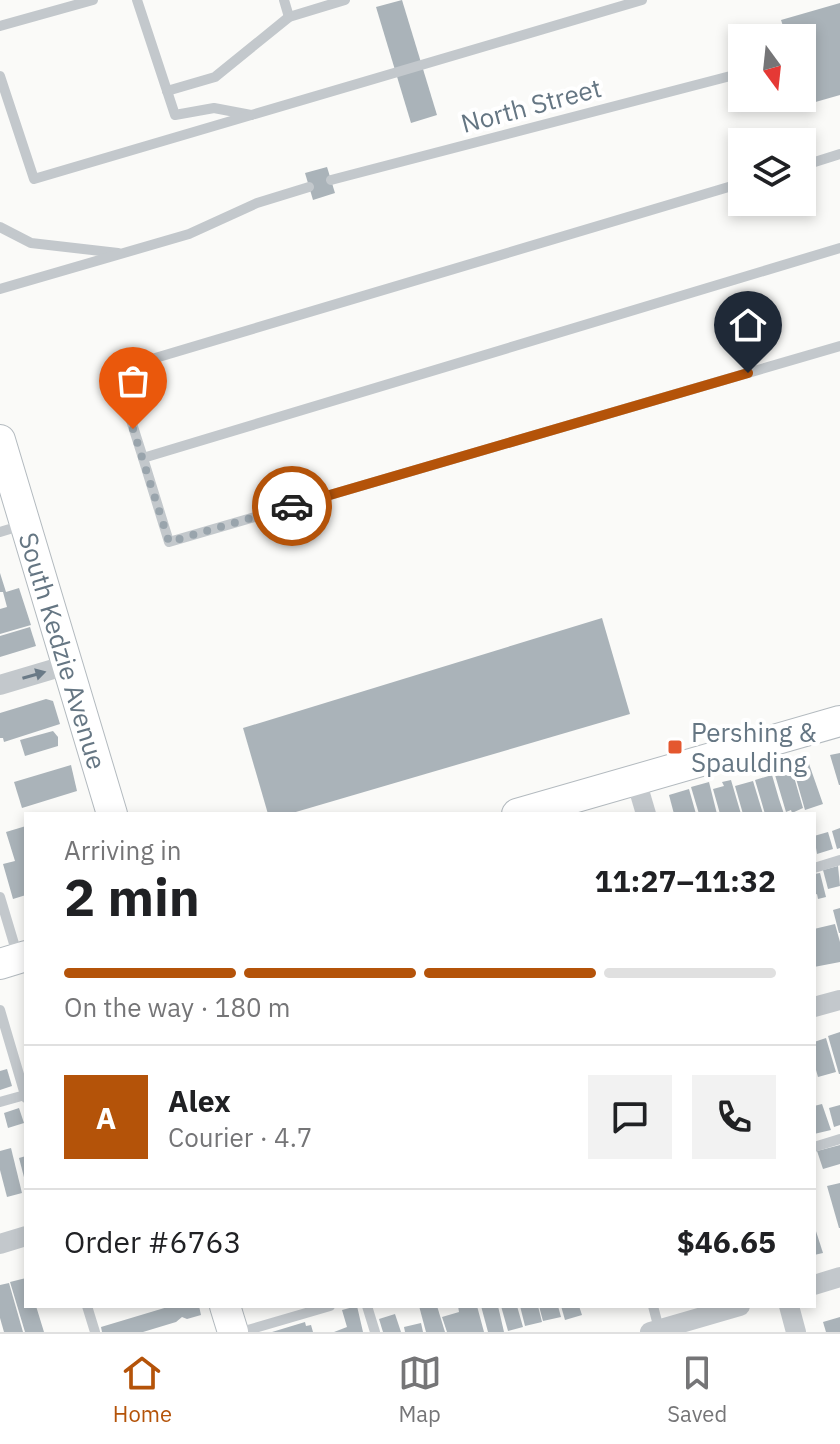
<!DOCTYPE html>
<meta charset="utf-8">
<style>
:root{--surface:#fff;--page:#f2f2f2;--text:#202124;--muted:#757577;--line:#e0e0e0;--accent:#b45309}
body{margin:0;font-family:"IBM Plex Sans",sans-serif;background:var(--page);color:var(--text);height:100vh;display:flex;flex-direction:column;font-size:30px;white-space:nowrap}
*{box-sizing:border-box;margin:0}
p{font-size:26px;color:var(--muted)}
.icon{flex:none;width:44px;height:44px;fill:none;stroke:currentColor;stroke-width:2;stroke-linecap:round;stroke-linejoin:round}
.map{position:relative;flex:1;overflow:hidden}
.side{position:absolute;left:24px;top:812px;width:792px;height:496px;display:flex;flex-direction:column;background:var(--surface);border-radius:0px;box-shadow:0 4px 12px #0003}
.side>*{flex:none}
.needle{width:52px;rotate:165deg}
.controls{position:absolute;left:728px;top:24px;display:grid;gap:16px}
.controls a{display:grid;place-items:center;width:88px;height:88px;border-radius:0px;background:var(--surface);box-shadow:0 4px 12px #0003;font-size:40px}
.pin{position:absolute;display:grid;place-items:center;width:68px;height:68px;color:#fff;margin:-82px -34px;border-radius:50% 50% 50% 0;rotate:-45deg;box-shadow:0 0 8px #0007}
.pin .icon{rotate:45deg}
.courier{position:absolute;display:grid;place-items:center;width:80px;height:80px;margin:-40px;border:6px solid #b45309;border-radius:50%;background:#fff;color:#222;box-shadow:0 2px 10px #0007}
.head em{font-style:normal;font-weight:700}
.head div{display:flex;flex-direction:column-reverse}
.head{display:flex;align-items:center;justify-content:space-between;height:136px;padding:0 40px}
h1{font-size:52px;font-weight:700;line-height:60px}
.bar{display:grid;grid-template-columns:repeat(4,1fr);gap:12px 8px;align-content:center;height:96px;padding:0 40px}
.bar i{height:10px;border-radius:6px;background:var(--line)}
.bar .active{background:var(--accent)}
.bar p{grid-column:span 4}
.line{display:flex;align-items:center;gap:20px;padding:0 40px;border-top:2px solid var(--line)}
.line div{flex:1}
.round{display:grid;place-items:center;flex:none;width:84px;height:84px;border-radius:0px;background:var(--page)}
.menu{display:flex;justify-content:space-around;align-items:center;height:112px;border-top:2px solid var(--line);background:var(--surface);font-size:22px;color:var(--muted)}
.menu a{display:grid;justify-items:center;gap:4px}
.menu .active{color:var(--accent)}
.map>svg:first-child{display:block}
.building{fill:#aab3b9}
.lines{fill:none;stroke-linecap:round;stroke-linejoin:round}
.secondary-casing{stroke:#b3babf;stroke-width:32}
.lane{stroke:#c3c8cc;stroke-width:10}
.street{stroke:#c3c8cc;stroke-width:20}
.secondary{stroke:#fff;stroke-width:30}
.oneway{fill:#6a7a87}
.done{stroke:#99a4ac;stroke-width:8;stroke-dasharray:0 14.4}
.route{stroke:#b45309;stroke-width:10}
.poi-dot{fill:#e4572e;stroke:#fff;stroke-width:3}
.labels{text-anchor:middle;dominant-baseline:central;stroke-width:8;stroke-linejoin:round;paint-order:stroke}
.street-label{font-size:26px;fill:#657683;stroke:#fff}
.poi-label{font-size:26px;fill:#657683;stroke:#fff;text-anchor:start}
</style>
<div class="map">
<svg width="840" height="1332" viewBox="0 0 840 1332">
<rect width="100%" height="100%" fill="#fafaf8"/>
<g class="building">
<polygon points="402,0 437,115 411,123 376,7"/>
<polygon points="840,3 840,95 805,105 802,93 802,38 787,38 781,20"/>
<polygon points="327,167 335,193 313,200 305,173"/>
<polygon points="0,573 6,592 19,588 31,625 0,634 0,609 7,607 3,592 0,592"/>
<polygon points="602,618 630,714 289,814 268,814 243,728"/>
<polygon points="30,627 36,646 0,657 0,636"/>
<polygon points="46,699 53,701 60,724 4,742 3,738 0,738 0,713"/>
<polygon points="53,731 58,737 58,746 25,756 20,740"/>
<polygon points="840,753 840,785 839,785 830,755"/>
<polygon points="808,761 823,804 805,810 793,768 804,766 803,763"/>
<polygon points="71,765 77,791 22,808 14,782"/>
<polygon points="788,769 789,771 792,770 803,808 792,813 791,810 786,812 775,775"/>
<polygon points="772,775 779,799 784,814 765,814 755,780"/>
<polygon points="731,780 741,814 720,814 713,789 724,786 722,782"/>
<polygon points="753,781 763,814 743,814 735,786"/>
<polygon points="709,782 717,814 699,814 691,787"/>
<polygon points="689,789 696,814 674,814 669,795"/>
<polygon points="26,826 26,895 13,899 3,864 15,861 6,832"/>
<polygon points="840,828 840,848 837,849 832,831"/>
<polygon points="828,832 833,849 817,854 814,836"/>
<polygon points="838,866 840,886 828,889 823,870"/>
<polygon points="820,873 826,897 818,899 817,894 814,895 814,874"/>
<polygon points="840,908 840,933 839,933 833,910"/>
<polygon points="835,924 840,942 840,962 814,967 814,929"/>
<polygon points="840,1032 840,1074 839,1074 828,1036"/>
<polygon points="826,1038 836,1072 818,1077 814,1063 814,1042"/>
<polygon points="7,1069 12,1086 0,1090 0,1071"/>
<polygon points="822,1104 831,1130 814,1134 814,1106"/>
<polygon points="840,1105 840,1125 834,1127 829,1108"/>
<polygon points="19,1108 24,1123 8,1128 4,1113"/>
<polygon points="840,1145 840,1164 823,1169 817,1151"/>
<polygon points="11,1148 22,1193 7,1197 0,1170 0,1151"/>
<polygon points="26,1156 26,1181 25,1181 19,1158"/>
<polygon points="840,1183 840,1228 839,1228 827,1186"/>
<polygon points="814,1225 823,1253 814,1255"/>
<polygon points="26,1278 26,1306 36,1306 44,1332 25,1332 10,1282"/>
<polygon points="9,1283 23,1332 4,1332 0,1318 0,1285"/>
<polygon points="171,1306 199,1306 201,1315 187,1319 182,1317 176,1322 143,1332 102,1332 101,1327"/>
<polygon points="357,1306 363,1332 334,1332 347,1327 342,1310"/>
<polygon points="419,1306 437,1306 445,1332 426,1332"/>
<polygon points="458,1306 477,1306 484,1332 447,1332 442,1317 459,1312"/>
<polygon points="481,1306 498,1306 504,1332 488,1332"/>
<polygon points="501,1306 517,1306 523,1327 508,1331"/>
<polygon points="520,1306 538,1306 542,1322 525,1326"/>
<polygon points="539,1306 558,1306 561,1317 543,1321"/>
<polygon points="561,1306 579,1306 582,1315 565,1320"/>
<polygon points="395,1314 401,1332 383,1332 379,1319"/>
<polygon points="840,1317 840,1332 826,1332 823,1322"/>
<polygon points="305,1322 306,1326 311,1325 313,1332 272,1332"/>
<polygon points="421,1323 423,1332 405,1332 404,1327"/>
</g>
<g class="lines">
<defs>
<g id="secondary">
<path id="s1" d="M0 440 112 814"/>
<polyline points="517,814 840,721"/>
<polyline points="0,964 26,956"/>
<polyline points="225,1306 233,1332"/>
</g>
</defs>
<use href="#secondary" class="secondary-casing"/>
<g class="lane">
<polyline points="137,0 175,115 214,108 251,115"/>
<polyline points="284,0 289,17"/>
<polyline points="0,26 93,0"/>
<polyline points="0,76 34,179 642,0"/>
<polyline points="167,91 215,77 289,17 345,0"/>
<polyline points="802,166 840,154"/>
<polyline points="331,180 742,73"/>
<polyline points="0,227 31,243 118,253"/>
<polyline points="840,248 143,458 169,542 840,346"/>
<polyline points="0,289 189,234 257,203 309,187"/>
<polyline points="143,458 115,370 742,183"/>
<polyline points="0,532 23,525"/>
<polyline points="814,868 840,860"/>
<polyline points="0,897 18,957"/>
<polyline points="0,1010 26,1098"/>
<polyline points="0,1102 25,1095"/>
<polyline points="814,1147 840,1139"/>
<polyline points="87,1306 95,1332"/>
<polyline points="367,1306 375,1332"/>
<polyline points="653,1306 659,1329"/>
<polyline points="241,1332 330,1306"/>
</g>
<g class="street">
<polyline points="0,685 67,665"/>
<polyline points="636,780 646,814"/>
<polyline points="814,1007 840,1000"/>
<polyline points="0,1244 26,1236"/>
<polyline points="814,1285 840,1277"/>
<polyline points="789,1306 796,1332"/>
<polyline points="650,1332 740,1306"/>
</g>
<use href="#secondary" class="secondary"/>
</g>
<defs><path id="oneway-solid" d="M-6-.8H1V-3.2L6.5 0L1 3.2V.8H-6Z" transform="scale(2)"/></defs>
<use class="oneway" href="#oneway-solid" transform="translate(34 675) rotate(-16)"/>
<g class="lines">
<polyline class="done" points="133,429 169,542 292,506"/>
<polyline class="route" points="292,506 748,373"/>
</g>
<rect class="poi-dot" x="667" y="739" width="16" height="16" rx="4"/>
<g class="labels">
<g class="street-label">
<text transform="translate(531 105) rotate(-15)">North Street</text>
<text stroke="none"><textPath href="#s1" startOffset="220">South Kedzie Avenue</textPath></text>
</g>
<g class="poi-label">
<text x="691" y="732">Pershing &amp;<tspan x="691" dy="30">Spaulding</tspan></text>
</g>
</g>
</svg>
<div class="controls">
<a><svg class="needle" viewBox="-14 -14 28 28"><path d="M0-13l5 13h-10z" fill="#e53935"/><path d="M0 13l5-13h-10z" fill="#757577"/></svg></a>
<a><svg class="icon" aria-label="layers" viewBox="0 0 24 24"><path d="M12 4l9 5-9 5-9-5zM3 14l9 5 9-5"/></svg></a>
</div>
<div class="pin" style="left:133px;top:429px;background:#ea580c"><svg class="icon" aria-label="bag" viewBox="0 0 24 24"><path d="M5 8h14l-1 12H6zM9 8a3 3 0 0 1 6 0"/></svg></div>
<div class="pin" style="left:748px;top:373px;background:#1f2937"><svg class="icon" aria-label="home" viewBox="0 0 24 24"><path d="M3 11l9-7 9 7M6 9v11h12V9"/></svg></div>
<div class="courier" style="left:292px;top:506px"><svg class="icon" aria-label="car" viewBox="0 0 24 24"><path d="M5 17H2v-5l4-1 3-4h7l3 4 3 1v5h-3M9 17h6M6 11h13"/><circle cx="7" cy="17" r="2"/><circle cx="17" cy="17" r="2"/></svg></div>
<section class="side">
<div class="head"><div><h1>2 min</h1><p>Arriving in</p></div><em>11:27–11:32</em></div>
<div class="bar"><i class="active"></i><i class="active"></i><i class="active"></i><i></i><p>On the way · 180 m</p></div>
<div class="line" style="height:144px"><b class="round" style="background:var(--accent);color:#fff">A</b><div><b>Alex</b><p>Courier · 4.7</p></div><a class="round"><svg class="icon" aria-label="chat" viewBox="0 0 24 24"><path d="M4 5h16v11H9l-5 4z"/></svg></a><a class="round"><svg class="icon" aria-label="phone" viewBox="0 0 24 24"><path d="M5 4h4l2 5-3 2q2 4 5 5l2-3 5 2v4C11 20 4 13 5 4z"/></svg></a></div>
<div class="line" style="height:104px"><div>Order #6763</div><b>$46.65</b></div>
</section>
</div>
<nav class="menu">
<a class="active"><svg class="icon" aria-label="home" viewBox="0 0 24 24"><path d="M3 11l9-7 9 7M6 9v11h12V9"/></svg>Home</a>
<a><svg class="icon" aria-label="map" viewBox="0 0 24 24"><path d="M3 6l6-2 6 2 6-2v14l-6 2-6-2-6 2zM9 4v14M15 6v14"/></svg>Map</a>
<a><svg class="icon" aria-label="saved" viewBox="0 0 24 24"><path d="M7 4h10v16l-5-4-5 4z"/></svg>Saved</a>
</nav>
